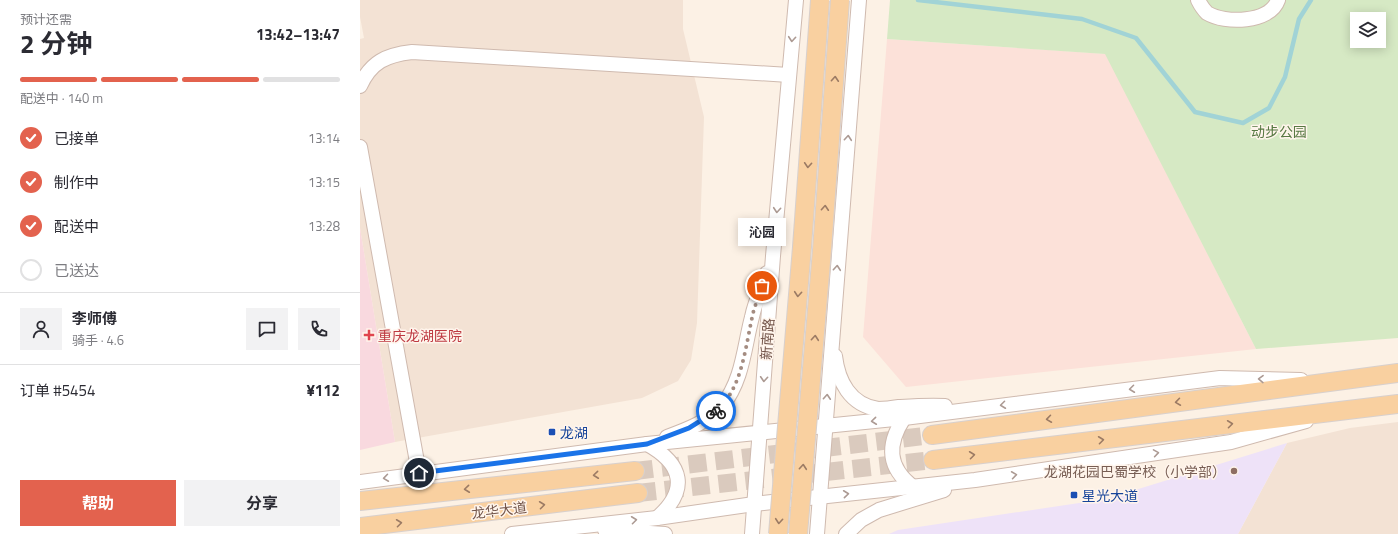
<!DOCTYPE html>
<html lang="zh">
<meta charset="utf-8">
<style>
:root{--surface:#fff;--page:#f2f2f3;--text:#2b2b33;--muted:#7c7c81;--line:#e1e1e2;--accent:#e3624e}
body{margin:0;font-family:"Titillium Web","Noto Sans SC",sans-serif;background:var(--page);color:var(--text);height:100vh;display:flex;flex-direction:column;font-size:15px;white-space:nowrap}
*{box-sizing:border-box;margin:0}
p{font-size:13px;color:var(--muted)}
.icon{flex:none;width:22px;height:22px;fill:none;stroke:currentColor;stroke-width:2;stroke-linecap:round;stroke-linejoin:round}
.map{position:relative;flex:1;overflow:hidden}
.details{display:flex;flex-direction:column;background:var(--surface);width:360px}
.details>*{flex:none}
.tools{position:absolute;left:990px;top:12px;display:grid;gap:8px}
.tools a{display:grid;place-items:center;width:36px;height:36px;border-radius:0px;background:var(--surface);box-shadow:0 2px 10px #0003;font-size:20px}
.pin{position:absolute;display:grid;place-items:center;width:34px;height:34px;color:#fff;margin:-17px;border:2px solid #fff;border-radius:50%;box-shadow:0 1px 4px #0007}
.courier{position:absolute;display:grid;place-items:center;width:40px;height:40px;margin:-20px;border:3px solid #1a73e8;border-radius:50%;background:#fff;color:#222;box-shadow:0 1px 5px #0007}
.bubble{position:absolute;height:28px;border-radius:0px;background:var(--surface);box-shadow:0 2px 10px #0003;font-size:13px;font-weight:700;line-height:28px;text-align:center}
.headline em{font-style:normal;font-weight:700}
.headline div{display:flex;flex-direction:column-reverse}
.headline{display:flex;align-items:center;justify-content:space-between;height:68px;padding:0 20px}
h1{font-size:26px;font-weight:700;line-height:30px}
.bar{display:grid;grid-template-columns:repeat(4,1fr);gap:6px 4px;align-content:center;height:48px;padding:0 20px}
.bar i{height:5px;border-radius:3px;background:var(--line)}
.bar .on{background:var(--accent)}
.bar p{grid-column:span 4}
.line{display:flex;align-items:center;gap:10px;padding:0 20px;border-top:1px solid var(--line)}
.line div{flex:1}
.round{display:grid;place-items:center;flex:none;width:42px;height:42px;border-radius:0px;background:var(--page)}
ol{padding:0 20px;list-style:none}
li{display:flex;align-items:center;gap:12px;height:44px}
li p{margin-inline-start:auto}
li .icon{padding:4px;border-radius:50%;background:var(--accent);color:#fff;stroke-width:4}
li:last-child{color:var(--muted)}
li i{width:22px;height:22px;border:2px solid var(--line);border-radius:50%}
.cta{display:flex;gap:8px;margin-top:auto;padding:8px 20px}
.cta a{flex:1;height:46px;border-radius:0px;background:var(--accent);color:#fff;font-size:16px;font-weight:700;line-height:46px;text-align:center}
.cta a+a{background:var(--page);color:var(--text)}
main{display:flex;flex:1;min-height:0}
.map>svg:first-child{display:block}
.residential{fill:#f3e2d4}
.commercial{fill:#fce1d9}
.education{fill:#eee2f8}
.medical{fill:#f9d9df}
.park{fill:#d6e9c4;fill-rule:evenodd}
.lines{fill:none;stroke-linecap:round;stroke-linejoin:round}
.stream{stroke:#a1d3d6;stroke-width:4.5}
.major-tunnel{stroke:#dacabe;stroke-width:18;stroke-dasharray:18 9;stroke-linecap:butt}
.minor-casing{stroke:#cfbaaf;stroke-width:16}
.major-casing{stroke:#d8d0cd;stroke-width:20}
.minor{stroke:#fff;stroke-width:14}
.major{stroke:#f9d0a0;stroke-width:18}
.major-bridge-casing{stroke:#d8d0cd;stroke-width:20;stroke-linecap:butt}
.major-bridge{stroke:#f9d0a0;stroke-width:18}
.oneway{stroke:#ac9a93}
.oneway2{stroke:#9c7b64}
.done{stroke:#a48c81;stroke-width:4;stroke-dasharray:0 7.2}
.route{stroke:#1a73e8;stroke-width:5}
.health-dot{fill:#e0444e;stroke:#fff5ec;stroke-width:1.5}
.transit-dot{fill:#1a4fb4;stroke:#fff5ec;stroke-width:1.5}
.education-dot{fill:#8d6e63;stroke:#fff5ec;stroke-width:1.5}
.labels{text-anchor:middle;dominant-baseline:central;stroke-width:3;stroke-linejoin:round;paint-order:stroke}
.park-label{font-size:14px;fill:#587943;stroke:#fff5ec}
.health-label{font-size:14px;fill:#be3a42;stroke:#fff5ec;text-anchor:start}
.street-label{font-size:14px;fill:#74564b;stroke:#fff5ec}
.transit-label{font-size:14px;fill:#164399;stroke:#fff5ec;text-anchor:start}
.education-label{font-size:14px;fill:#785e54;stroke:#fff5ec;text-anchor:end}
</style>
<main>
<section class="details">
<div class="headline"><div><h1>2 分钟</h1><p>预计还需</p></div><em>13:42–13:47</em></div>
<div class="bar"><i class="on"></i><i class="on"></i><i class="on"></i><i></i><p>配送中 · 140 m</p></div>
<ol>
<li><svg class="icon" aria-label="check" viewBox="0 0 24 24"><path d="M5 12l5 5 9-10"/></svg>已接单<p>13:14</p></li>
<li><svg class="icon" aria-label="check" viewBox="0 0 24 24"><path d="M5 12l5 5 9-10"/></svg>制作中<p>13:15</p></li>
<li><svg class="icon" aria-label="check" viewBox="0 0 24 24"><path d="M5 12l5 5 9-10"/></svg>配送中<p>13:28</p></li>
<li><i></i>已送达</li>
</ol>
<div class="line" style="height:72px"><a class="round"><svg class="icon" aria-label="person" viewBox="0 0 24 24"><circle cx="12" cy="8" r="4"/><path d="M4 21q1-7 8-7t8 7"/></svg></a><div><b>李师傅</b><p>骑手 · 4.6</p></div><a class="round"><svg class="icon" aria-label="chat" viewBox="0 0 24 24"><path d="M4 5h16v11H9l-5 4z"/></svg></a><a class="round"><svg class="icon" aria-label="phone" viewBox="0 0 24 24"><path d="M5 4h4l2 5-3 2q2 4 5 5l2-3 5 2v4C11 20 4 13 5 4z"/></svg></a></div>
<div class="line" style="height:52px"><div>订单 #5454</div><b>¥112</b></div>
<div class="cta"><a>帮助</a><a>分享</a></div>
</section>
<div class="map">
<svg width="1038" height="534" viewBox="0 0 1038 534">
<rect width="100%" height="100%" fill="#fcf1e5"/>
<g class="residential">
<polygon points="0,0 323,0 323,29 344,117 337,323 331,360 318,381 282,398 35,442 0,228 0,39 4,38 0,17"/>
<polygon points="1038,422 1038,534 878,534 927,443 990,428"/>
</g>
<polygon class="commercial" points="527,39 746,54 896,349 546,387 503,337"/>
<polygon class="education" points="927,443 878,534 529,534 538,530 746,499"/>
<polygon class="medical" points="0,228 35,442 0,450"/>
<path class="park" d="M530 0H1038V338L896 349 745 54 527 39ZM997 19H1019V41H997Z"/>
<g class="lines">
<polyline class="stream" points="558,0 722,19 776,38 835,112 883,123 909,108 925,77 939,19 951,0"/>
<g class="major-tunnel">
<polyline points="275,471 572,435"/>
<polyline points="278,493 573,460"/>
</g>
<defs>
<g id="minor">
<path d="M838 0C840 4 844 10 847 13 865 24 910 23 918 0"/>
<path d="M0 86C11 62 26 55 52 52L429 75"/>
<polyline points="0,147 59,473"/>
<path d="M475 356C478 381 490 405 518 409 525 409 533 408 539 407 555 406 570 405 585 406"/>
<path d="M544 418C527 444 527 467 553 487"/>
<path d="M307 437C326 430 348 422 362 406 383 380 384 347 392 317 395 302 402 287 407 273"/>
<path d="M287 444C323 464 329 490 297 518"/>
<polyline points="0,482 287,444 544,418 860,378 941,380"/>
<polyline points="245,530 305,534"/>
<polyline points="152,534 297,518 394,504 615,480 871,442 946,421"/>
<polyline points="392,534 413,256 436,0"/>
<polyline points="457,534 499,0"/>
<polyline points="486,534 501,520 519,510 584,490"/>
</g>
<g id="major">
<polyline points="572,435 1038,373"/>
<polyline points="573,460 1038,404"/>
<polyline points="0,501 275,471"/>
<polyline points="0,527 278,493"/>
</g>
</defs>
<use href="#minor" class="minor-casing"/>
<use href="#major" class="major-casing"/>
<use href="#minor" class="minor"/>
<use href="#major" class="major"/>
<defs>
<g id="major-bridge">
<polyline points="418,534 442,247 460,0"/>
<polyline points="438,534 462,250 480,0"/>
</g>
</defs>
<use href="#major-bridge" class="major-bridge-casing"/>
<use href="#major-bridge" class="major-bridge"/>
</g>
<defs><path id="oneway-chevron" d="M-2-3.5L2.5 0L-2 3.5" fill="none" stroke-width="1.6" stroke-linecap="round" stroke-linejoin="round"/></defs>
<g class="oneway">
<use href="#oneway-chevron" transform="translate(432 39) rotate(95)"/>
<use href="#oneway-chevron" transform="translate(488 138) rotate(-85)"/>
<use href="#oneway-chevron" transform="translate(417 210) rotate(95)"/>
<use href="#oneway-chevron" transform="translate(477 268) rotate(-85)"/>
<use href="#oneway-chevron" transform="translate(404 379) rotate(94)"/>
<use href="#oneway-chevron" transform="translate(901 379) rotate(-179)"/>
<use href="#oneway-chevron" transform="translate(772 389) rotate(173)"/>
<use href="#oneway-chevron" transform="translate(467 397) rotate(-86)"/>
<use href="#oneway-chevron" transform="translate(643 405) rotate(173)"/>
<use href="#oneway-chevron" transform="translate(514 421) rotate(174)"/>
<use href="#oneway-chevron" transform="translate(796 453) rotate(-9)"/>
<use href="#oneway-chevron" transform="translate(654 475) rotate(-8)"/>
<use href="#oneway-chevron" transform="translate(26 478) rotate(172)"/>
<use href="#oneway-chevron" transform="translate(486 494) rotate(-6)"/>
<use href="#oneway-chevron" transform="translate(274 520) rotate(-7)"/>
</g>
<g class="oneway2">
<use href="#oneway-chevron" transform="translate(475 79) rotate(-86)"/>
<use href="#oneway-chevron" transform="translate(448 165) rotate(94)"/>
<use href="#oneway-chevron" transform="translate(465 208) rotate(-86)"/>
<use href="#oneway-chevron" transform="translate(438 294) rotate(95)"/>
<use href="#oneway-chevron" transform="translate(455 338) rotate(-85)"/>
<use href="#oneway-chevron" transform="translate(818 402) rotate(172)"/>
<use href="#oneway-chevron" transform="translate(689 419) rotate(172)"/>
<use href="#oneway-chevron" transform="translate(870 424) rotate(-7)"/>
<use href="#oneway-chevron" transform="translate(741 440) rotate(-7)"/>
<use href="#oneway-chevron" transform="translate(612 455) rotate(-7)"/>
<use href="#oneway-chevron" transform="translate(443 467) rotate(-85)"/>
<use href="#oneway-chevron" transform="translate(236 475) rotate(174)"/>
<use href="#oneway-chevron" transform="translate(107 489) rotate(174)"/>
<use href="#oneway-chevron" transform="translate(182 505) rotate(-7)"/>
<use href="#oneway-chevron" transform="translate(419 521) rotate(95)"/>
<use href="#oneway-chevron" transform="translate(39 523) rotate(-7)"/>
</g>
<g class="lines">
<path class="done" d="M356 411C382 389 385 349 392 318 394 307 399 296 402 286"/>
<polyline class="route" points="59,473 287,444 329,428 356,411"/>
</g>
<path class="health-dot" d="M7 329h4v4h4v4h-4v4h-4v-4h-4v-4h4z"/>
<g class="transit-dot">
<rect x="188" y="428" width="8" height="8" rx="2"/>
<rect x="710" y="491" width="8" height="8" rx="2"/>
</g>
<circle class="education-dot" cx="874" cy="471" r="4"/>
<g class="labels">
<g class="park-label">
<text x="919" y="131">动步公园</text>
</g>
<g class="health-label">
<text x="18" y="335">重庆龙湖医院</text>
</g>
<g class="street-label">
<text transform="translate(407 339) rotate(-86)">新南路</text>
<text transform="translate(139 510) rotate(-7)">龙华大道</text>
</g>
<g class="transit-label">
<text x="200" y="432">龙湖</text>
<text x="722" y="495">星光大道</text>
</g>
<g class="education-label">
<text x="866" y="471">龙湖花园巴蜀学校（小学部）</text>
</g>
</g>
</svg>
<div class="tools">
<a><svg class="icon" aria-label="layers" viewBox="0 0 24 24"><path d="M12 4l9 5-9 5-9-5zM3 14l9 5 9-5"/></svg></a>
</div>
<div class="pin" style="left:402px;top:286px;background:#ea580c"><svg class="icon" aria-label="bag" viewBox="0 0 24 24"><path d="M5 8h14l-1 12H6zM9 8a3 3 0 0 1 6 0"/></svg></div>
<div class="pin" style="left:59px;top:473px;background:#1f2937"><svg class="icon" aria-label="home" viewBox="0 0 24 24"><path d="M3 11l9-7 9 7M6 9v11h12V9"/></svg></div>
<div class="courier" style="left:356px;top:411px"><svg class="icon" aria-label="bike" viewBox="0 0 24 24"><circle cx="6" cy="16" r="4"/><circle cx="18" cy="16" r="4"/><path d="M6 16l4-8h5l3 8M10 8l3 8H6M13 5h3"/></svg></div>
<div class="bubble" style="left:378px;top:218px;width:48px">沁园</div>
</div>
</main>
